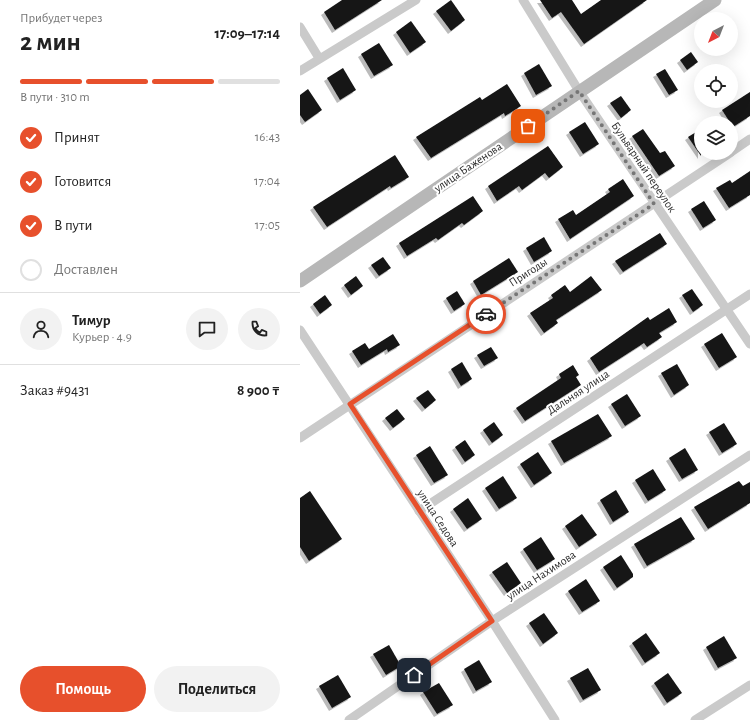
<!DOCTYPE html>
<html lang="ru">
<meta charset="utf-8">
<style>
:root{--surface:#fff;--page:#f2f2f2;--text:#222;--muted:#767676;--line:#e0e0e0;--accent:#e7502c}
body{margin:0;font-family:"Alegreya Sans",sans-serif;background:var(--page);color:var(--text);height:100vh;display:flex;flex-direction:column;font-size:15px;white-space:nowrap}
*{box-sizing:border-box;margin:0}
p{font-size:13px;color:var(--muted)}
.icon{flex:none;width:22px;height:22px;fill:none;stroke:currentColor;stroke-width:2;stroke-linecap:round;stroke-linejoin:round}
.map{position:relative;flex:1;overflow:hidden}
.sheet{display:flex;flex-direction:column;background:var(--surface);width:300px}
.sheet>*{flex:none}
.needle{width:26px;rotate:222deg}
.buttons{position:absolute;left:394px;top:12px;display:grid;gap:8px}
.buttons a{display:grid;place-items:center;width:44px;height:44px;border-radius:50%;background:var(--surface);box-shadow:0 4px 16px #0002;font-size:20px}
.pin{position:absolute;display:grid;place-items:center;width:34px;height:34px;color:#fff;margin:-17px;border-radius:8px;box-shadow:0 2px 6px #0006}
.courier{position:absolute;display:grid;place-items:center;width:40px;height:40px;margin:-20px;border:3px solid #e7502c;border-radius:50%;background:#fff;color:#222;box-shadow:0 1px 5px #0007}
.summary em{font-style:normal;font-weight:600}
.summary div{display:flex;flex-direction:column-reverse}
.summary{display:flex;align-items:center;justify-content:space-between;height:68px;padding:0 20px}
h1{font-size:26px;font-weight:600;line-height:30px}
.bar{display:grid;grid-template-columns:repeat(4,1fr);gap:6px 4px;align-content:center;height:48px;padding:0 20px}
.bar i{height:5px;border-radius:3px;background:var(--line)}
.bar .active{background:var(--accent)}
.bar p{grid-column:span 4}
.line{display:flex;align-items:center;gap:10px;padding:0 20px;border-top:1px solid var(--line)}
.line div{flex:1}
.round{display:grid;place-items:center;flex:none;width:42px;height:42px;border-radius:21px;background:var(--page)}
ol{padding:0 20px;list-style:none}
li{display:flex;align-items:center;gap:12px;height:44px}
li p{margin-inline-start:auto}
li .icon{padding:4px;border-radius:50%;background:var(--accent);color:#fff;stroke-width:4}
li:last-child{color:var(--muted)}
li i{width:22px;height:22px;border:2px solid var(--line);border-radius:50%}
.cta{display:flex;gap:8px;margin-top:auto;padding:8px 20px}
.cta a{flex:1;height:46px;border-radius:24px;background:var(--accent);color:#fff;font-size:16px;font-weight:600;line-height:46px;text-align:center}
.cta a+a{background:var(--page);color:var(--text)}
main{display:flex;flex:1;min-height:0}
.map>svg:first-child{display:block}
.building{fill:#141414;filter:url(#shadow)}
.lines{fill:none;stroke-linecap:round;stroke-linejoin:round}
.street{stroke:#cacaca;stroke-width:9}
.secondary{stroke:#b7b7b7;stroke-width:13}
.done{stroke:#767676;stroke-width:4;stroke-dasharray:0 7.2}
.route{stroke:#e7502c;stroke-width:5}
.labels{text-anchor:middle;dominant-baseline:central;stroke-width:4;stroke-linejoin:round;paint-order:stroke}
.street-label{font-size:12px;fill:#2d2d2d;stroke:#fff}
</style>
<main>
<section class="sheet">
<div class="summary"><div><h1>2 мин</h1><p>Прибудет через</p></div><em>17:09–17:14</em></div>
<div class="bar"><i class="active"></i><i class="active"></i><i class="active"></i><i></i><p>В пути · 310 m</p></div>
<ol>
<li><svg class="icon" aria-label="check" viewBox="0 0 24 24"><path d="M5 12l5 5 9-10"/></svg>Принят<p>16:43</p></li>
<li><svg class="icon" aria-label="check" viewBox="0 0 24 24"><path d="M5 12l5 5 9-10"/></svg>Готовится<p>17:04</p></li>
<li><svg class="icon" aria-label="check" viewBox="0 0 24 24"><path d="M5 12l5 5 9-10"/></svg>В пути<p>17:05</p></li>
<li><i></i>Доставлен</li>
</ol>
<div class="line" style="height:72px"><a class="round"><svg class="icon" aria-label="person" viewBox="0 0 24 24"><circle cx="12" cy="8" r="4"/><path d="M4 21q1-7 8-7t8 7"/></svg></a><div><b>Тимур</b><p>Курьер · 4.9</p></div><a class="round"><svg class="icon" aria-label="chat" viewBox="0 0 24 24"><path d="M4 5h16v11H9l-5 4z"/></svg></a><a class="round"><svg class="icon" aria-label="phone" viewBox="0 0 24 24"><path d="M5 4h4l2 5-3 2q2 4 5 5l2-3 5 2v4C11 20 4 13 5 4z"/></svg></a></div>
<div class="line" style="height:52px"><div>Заказ #9431</div><b>8 900 ₸</b></div>
<div class="cta"><a>Помощь</a><a>Поделиться</a></div>
</section>
<div class="map">
<svg width="450" height="720" viewBox="0 0 450 720">
<defs>
<filter id="shadow"><feDropShadow dx="-3" dy="3" stdDeviation="0" flood-color="#0004"/></filter>
</defs>
<rect width="100%" height="100%" fill="#fff"/>
<g class="building">
<polygon points="42,0 82,0 35,30 24,12"/>
<polygon points="151,0 165,20 151,31 136,11"/>
<polygon points="240,0 272,0 281,14 301,0 347,0 284,44 261,12 252,18"/>
<polygon points="111,21 126,42 110,53 96,32"/>
<polygon points="79,43 93,65 74,76 61,54"/>
<polygon points="391,52 398,62 387,70 380,60"/>
<polygon points="239,64 252,86 236,95 224,73"/>
<polygon points="43,68 56,90 40,100 27,78"/>
<polygon points="365,69 378,90 369,95 356,74"/>
<polygon points="207,84 221,106 205,116 204,113 131,158 116,137 180,97 182,100"/>
<polygon points="8,89 22,110 5,122 0,115 0,95"/>
<polygon points="450,92 450,116 433,127 422,110"/>
<polygon points="321,96 331,110 321,118 310,103"/>
<polygon points="285,122 299,144 283,154 269,132"/>
<polygon points="343,129 360,153 365,151 375,166 359,176 332,136"/>
<polygon points="401,129 401,156 388,137"/>
<polygon points="248,146 263,167 249,178 245,173 222,190 219,186 197,201 188,186"/>
<polygon points="95,155 109,177 91,188 90,186 27,227 13,207"/>
<polygon points="450,171 450,195 429,208 416,188 430,180 432,183"/>
<polygon points="323,179 334,196 270,239 258,219 273,210 276,215 310,192 308,189"/>
<polygon points="173,196 183,211 164,225 162,223 138,240 136,238 107,256 99,243"/>
<polygon points="404,201 416,220 403,228 391,209"/>
<polygon points="360,233 367,244 323,272 315,261"/>
<polygon points="244,237 252,251 234,262 226,248"/>
<polygon points="83,257 91,268 79,276 71,265"/>
<polygon points="209,258 218,272 181,295 173,281"/>
<polygon points="56,276 63,286 51,295 44,285"/>
<polygon points="291,276 302,290 256,320 258,323 244,333 230,313 253,298 251,295 265,285 270,292"/>
<polygon points="392,289 403,305 393,312 382,295"/>
<polygon points="157,291 165,304 154,311 146,298"/>
<polygon points="25,295 32,305 20,314 13,304"/>
<polygon points="369,308 377,322 359,333 362,337 347,347 344,343 299,372 290,358 348,317 350,320"/>
<polygon points="422,333 437,357 419,368 404,344"/>
<polygon points="93,334 100,345 88,352 87,349 61,365 52,351 65,343 69,349"/>
<polygon points="191,347 198,358 184,366 177,355"/>
<polygon points="162,362 172,379 161,386 151,369"/>
<polygon points="377,364 389,385 374,395 361,373"/>
<polygon points="273,365 279,375 276,377 281,385 225,421 216,408 261,378 259,374"/>
<polygon points="128,390 136,400 125,409 116,398"/>
<polygon points="327,394 341,416 325,426 311,404"/>
<polygon points="97,409 105,419 93,428 85,418"/>
<polygon points="298,414 312,436 264,463 251,441"/>
<polygon points="194,422 203,435 192,443 183,430"/>
<polygon points="424,423 437,444 422,453 409,432"/>
<polygon points="165,440 175,455 165,462 155,447"/>
<polygon points="130,446 148,475 134,483 116,455"/>
<polygon points="385,448 398,470 382,479 369,458"/>
<polygon points="238,452 252,473 234,485 220,464"/>
<polygon points="353,469 366,490 348,501 335,480"/>
<polygon points="203,476 217,498 199,509 185,488"/>
<polygon points="439,481 443,486 450,482 450,503 408,529 394,507"/>
<polygon points="316,490 329,512 313,522 300,500"/>
<polygon points="10,491 42,539 9,561 0,547 0,498"/>
<polygon points="168,498 182,519 167,529 153,509"/>
<polygon points="282,514 297,535 279,547 265,526"/>
<polygon points="381,517 395,539 347,566 334,544"/>
<polygon points="241,537 255,559 237,570 223,549"/>
<polygon points="321,555 333,574 333,577 317,588 303,567"/>
<polygon points="207,562 221,583 207,593 192,572"/>
<polygon points="286,579 300,601 282,612 268,591"/>
<polygon points="244,613 258,633 243,644 229,623"/>
<polygon points="346,633 360,653 345,663 332,643"/>
<polygon points="424,636 437,658 418,668 406,647"/>
<polygon points="89,645 101,666 86,675 73,654"/>
<polygon points="179,660 192,682 176,691 164,669"/>
<polygon points="288,668 301,690 283,700 270,678"/>
<polygon points="368,673 382,693 367,703 354,683"/>
<polygon points="38,675 51,697 32,708 19,686"/>
<polygon points="139,683 153,705 137,714 123,692"/>
</g>
<g class="lines">
<g class="street">
<polyline points="223,0 279,91 450,344"/>
<polyline points="0,27 19,58"/>
<polyline points="0,71 116,0"/>
<polyline points="431,152 450,139"/>
<polyline points="0,330 192,621 255,720"/>
<polyline points="0,438 430,153"/>
<polyline points="119,511 450,294"/>
<polyline points="49,720 192,621 450,455"/>
<polyline points="395,720 450,685"/>
</g>
<polyline class="secondary" points="0,281 415,0"/>
</g>
<g class="lines">
<polyline class="done" points="186,314 354,204 279,91 228,126"/>
<polyline class="route" points="114,675 192,621 50,404 186,314"/>
</g>
<g class="labels">
<g class="street-label">
<text transform="translate(168 167) rotate(-34)">улица Баженова</text>
<text transform="translate(344 167) rotate(56)">Бульварный переулок</text>
<text transform="translate(228 272) rotate(-33)">Пригоды</text>
<text transform="translate(278 392) rotate(-33)">Дальняя улица</text>
<text transform="translate(138 518) rotate(57)">улица Седова</text>
<text transform="translate(241 575) rotate(-33)">улица Нахимова</text>
</g>
</g>
</svg>
<div class="buttons">
<a><svg class="needle" viewBox="-14 -14 28 28"><path d="M0-13l5 13h-10z" fill="#e53935"/><path d="M0 13l5-13h-10z" fill="#767676"/></svg></a>
<a><svg class="icon" aria-label="locate" viewBox="0 0 24 24"><circle cx="12" cy="12" r="6"/><path d="M12 2v4M12 18v4M2 12h4M18 12h4"/></svg></a>
<a><svg class="icon" aria-label="layers" viewBox="0 0 24 24"><path d="M12 4l9 5-9 5-9-5zM3 14l9 5 9-5"/></svg></a>
</div>
<div class="pin" style="left:228px;top:126px;background:#ea580c"><svg class="icon" aria-label="bag" viewBox="0 0 24 24"><path d="M5 8h14l-1 12H6zM9 8a3 3 0 0 1 6 0"/></svg></div>
<div class="pin" style="left:114px;top:675px;background:#1f2937"><svg class="icon" aria-label="home" viewBox="0 0 24 24"><path d="M3 11l9-7 9 7M6 9v11h12V9"/></svg></div>
<div class="courier" style="left:186px;top:314px"><svg class="icon" aria-label="car" viewBox="0 0 24 24"><path d="M5 17H2v-5l4-1 3-4h7l3 4 3 1v5h-3M9 17h6M6 11h13"/><circle cx="7" cy="17" r="2"/><circle cx="17" cy="17" r="2"/></svg></div>
</div>
</main>
